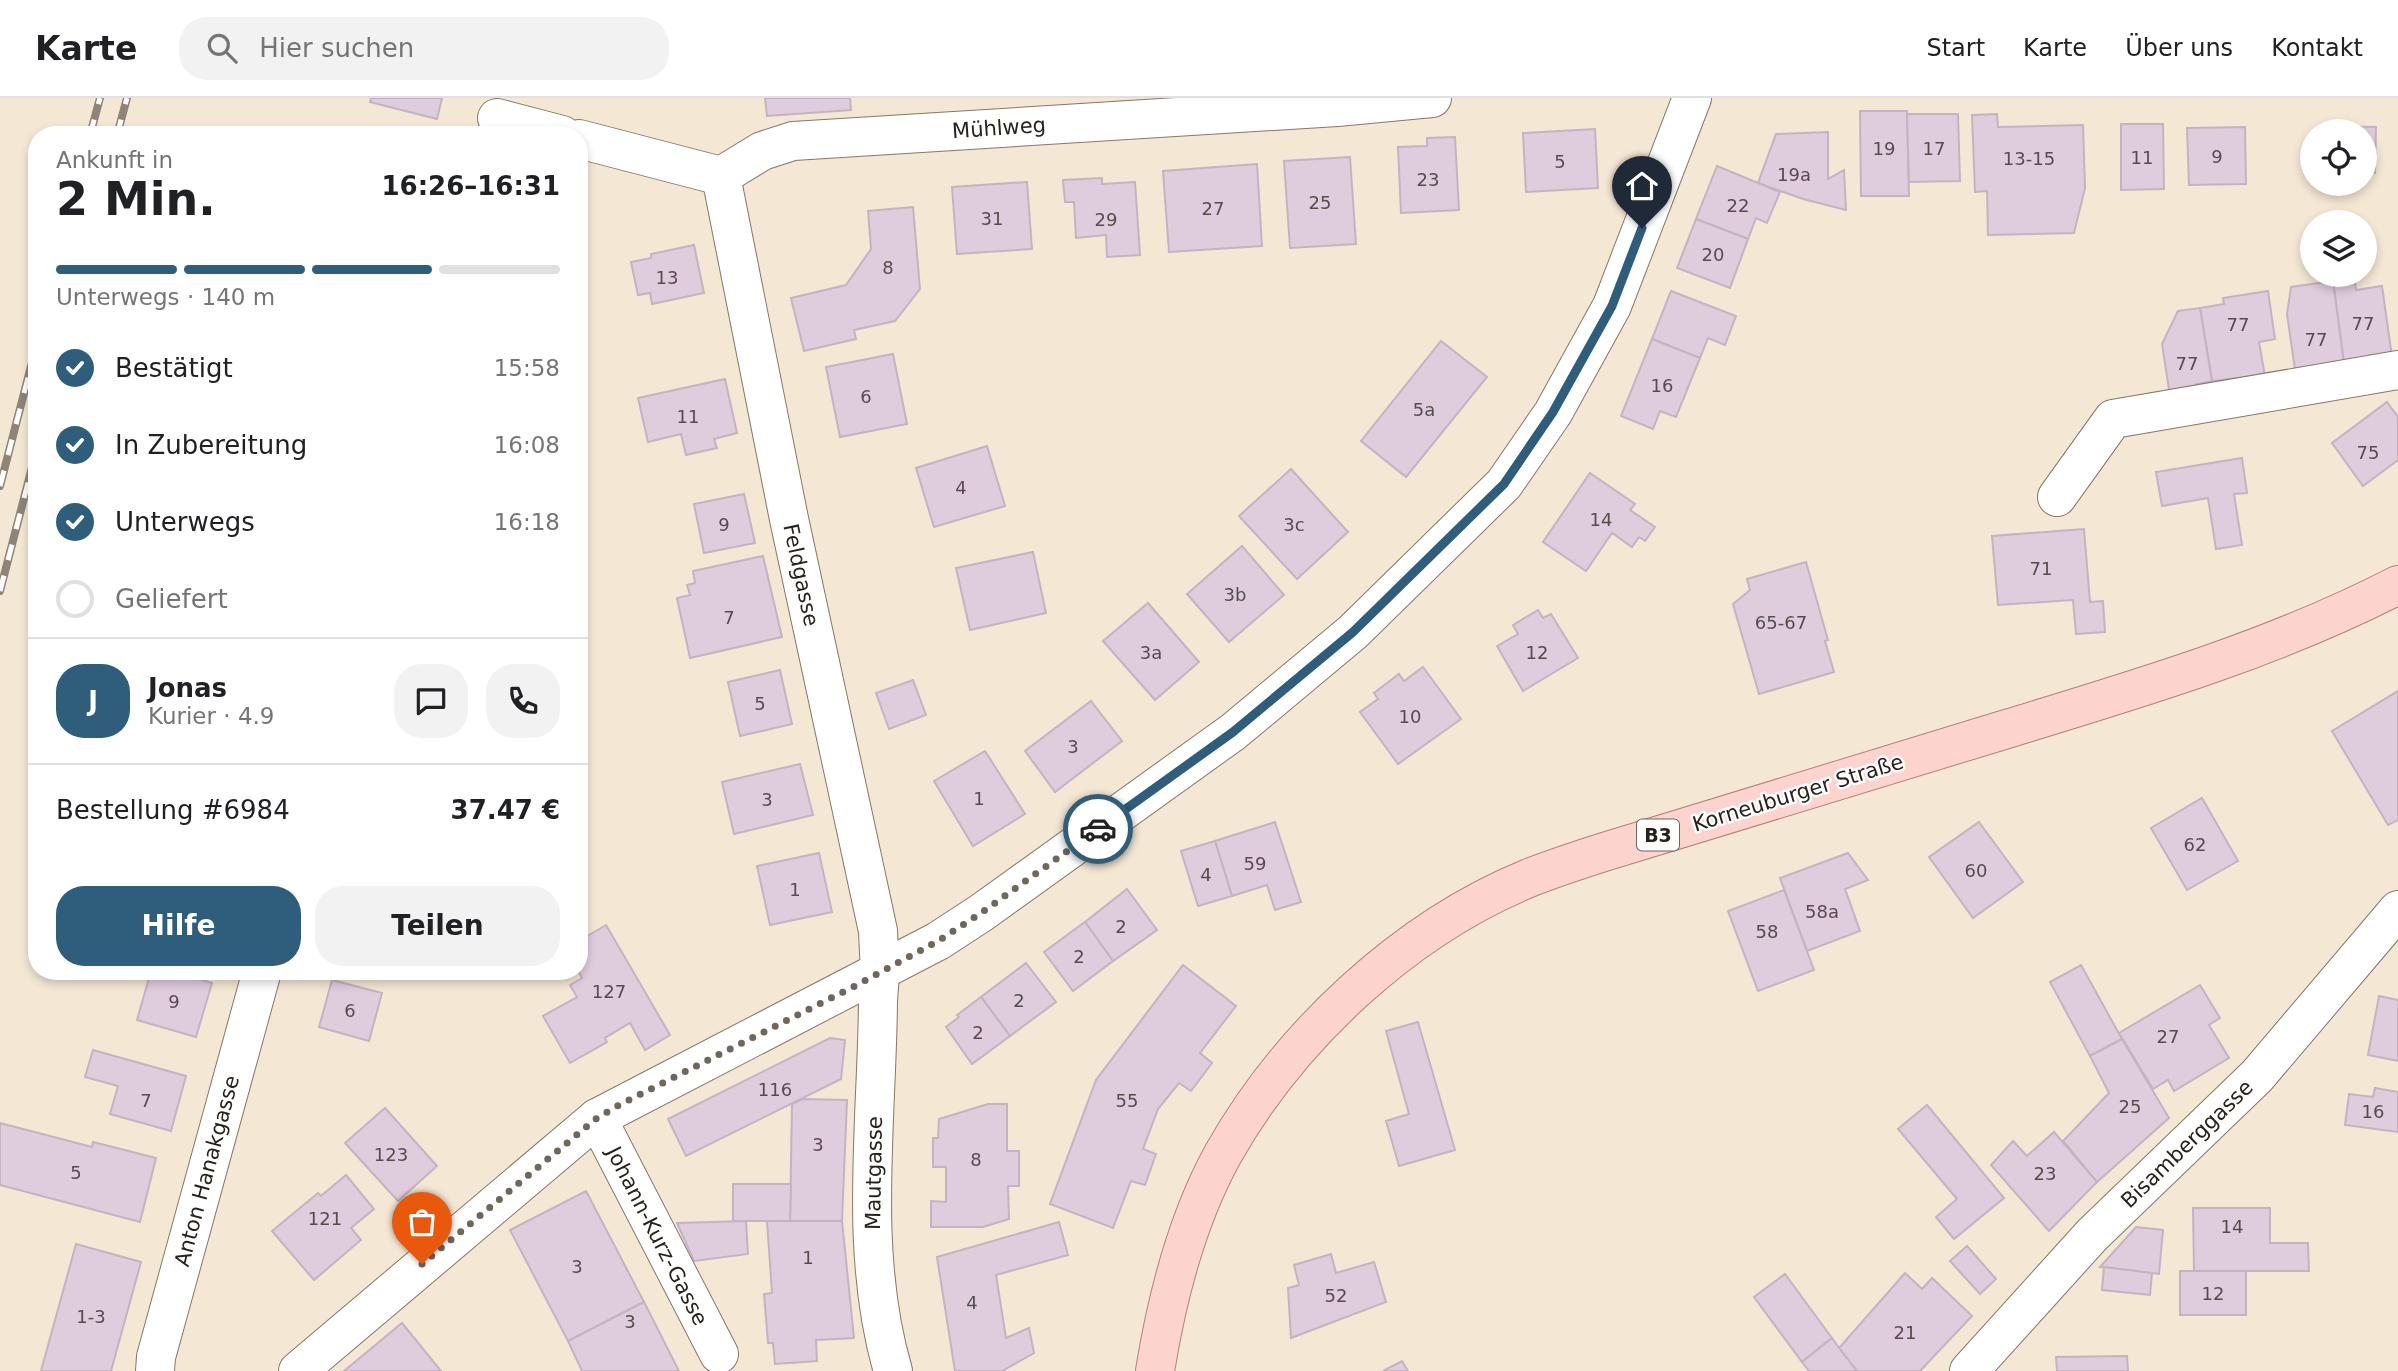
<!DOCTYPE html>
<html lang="de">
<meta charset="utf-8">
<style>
:root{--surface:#fff;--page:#f2f2f2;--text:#202124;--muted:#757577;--line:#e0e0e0;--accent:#2e5e7c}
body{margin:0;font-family:"DejaVu Sans",sans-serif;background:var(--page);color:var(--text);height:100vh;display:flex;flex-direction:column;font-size:26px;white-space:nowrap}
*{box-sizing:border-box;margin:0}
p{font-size:23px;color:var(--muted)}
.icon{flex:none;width:38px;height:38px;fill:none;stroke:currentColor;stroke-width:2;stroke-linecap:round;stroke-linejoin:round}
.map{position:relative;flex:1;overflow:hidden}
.drawer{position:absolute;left:28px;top:28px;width:560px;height:854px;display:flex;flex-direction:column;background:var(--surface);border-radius:28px;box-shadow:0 4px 10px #0003}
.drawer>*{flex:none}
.fabs{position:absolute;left:2300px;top:21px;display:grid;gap:14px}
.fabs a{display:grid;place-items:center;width:77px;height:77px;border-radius:50%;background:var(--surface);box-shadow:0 4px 10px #0003;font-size:35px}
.pin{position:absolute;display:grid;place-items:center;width:60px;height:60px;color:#fff;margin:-72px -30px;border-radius:50% 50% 50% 0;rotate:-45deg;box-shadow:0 0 7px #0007}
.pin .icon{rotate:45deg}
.courier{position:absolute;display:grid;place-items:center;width:70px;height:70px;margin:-35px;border:5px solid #2e5e7c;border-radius:50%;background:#fff;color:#222;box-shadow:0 2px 9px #0007}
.summary em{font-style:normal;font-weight:800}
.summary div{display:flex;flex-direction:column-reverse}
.summary{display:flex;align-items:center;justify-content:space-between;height:119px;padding:0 28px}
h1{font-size:46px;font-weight:800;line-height:52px}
.bar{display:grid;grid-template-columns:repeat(4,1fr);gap:10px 7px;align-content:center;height:84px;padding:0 28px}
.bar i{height:9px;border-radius:5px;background:var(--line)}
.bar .current{background:var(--accent)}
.bar p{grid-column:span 4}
.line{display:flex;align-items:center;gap:18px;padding:0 28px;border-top:2px solid var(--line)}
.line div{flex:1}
.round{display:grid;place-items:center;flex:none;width:74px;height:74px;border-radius:28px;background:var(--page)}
ol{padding:0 28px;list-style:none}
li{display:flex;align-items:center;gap:21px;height:77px}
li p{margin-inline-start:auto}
li .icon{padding:7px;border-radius:50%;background:var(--accent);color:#fff;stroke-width:4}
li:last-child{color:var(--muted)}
li i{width:38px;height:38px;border:4px solid var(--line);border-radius:50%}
.cta{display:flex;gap:14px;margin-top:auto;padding:14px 28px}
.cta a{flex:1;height:80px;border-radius:28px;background:var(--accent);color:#fff;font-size:28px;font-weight:800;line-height:80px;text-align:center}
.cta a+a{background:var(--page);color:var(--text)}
header{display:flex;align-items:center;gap:42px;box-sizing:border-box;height:98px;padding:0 35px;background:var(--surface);border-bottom:2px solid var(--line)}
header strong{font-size:33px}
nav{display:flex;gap:38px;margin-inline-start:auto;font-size:24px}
.search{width:490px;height:63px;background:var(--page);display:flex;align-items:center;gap:18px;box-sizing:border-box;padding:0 24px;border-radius:28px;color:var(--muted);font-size:26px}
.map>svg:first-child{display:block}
.building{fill:#dfcddd;stroke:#c4b3c2;stroke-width:2}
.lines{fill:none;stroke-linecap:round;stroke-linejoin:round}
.minor-casing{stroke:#857867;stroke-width:40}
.major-casing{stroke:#b1827a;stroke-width:40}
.minor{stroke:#fff;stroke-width:38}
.major{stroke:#fdd3ce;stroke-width:38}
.rail-casing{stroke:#8e8578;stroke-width:8}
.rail{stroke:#fff;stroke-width:5;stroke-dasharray:16;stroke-linecap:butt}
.done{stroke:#6f675c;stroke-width:7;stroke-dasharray:0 12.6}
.route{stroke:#2e5e7c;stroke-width:9}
.labels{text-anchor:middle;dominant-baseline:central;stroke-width:5;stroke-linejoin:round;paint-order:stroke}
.number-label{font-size:18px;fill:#554d4c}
.shield{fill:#fff;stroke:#68645f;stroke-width:2}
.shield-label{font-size:19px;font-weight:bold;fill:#27221b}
.street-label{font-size:21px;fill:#27221b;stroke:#fff}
</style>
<header>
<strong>Karte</strong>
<div class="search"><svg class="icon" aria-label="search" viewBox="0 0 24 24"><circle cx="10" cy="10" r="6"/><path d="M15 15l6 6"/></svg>Hier suchen</div>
<nav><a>Start</a><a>Karte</a><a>Über uns</a><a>Kontakt</a></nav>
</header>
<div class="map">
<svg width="2398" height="1273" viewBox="0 0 2398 1273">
<rect width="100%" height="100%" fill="#f4e7d4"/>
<g class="building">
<polygon points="371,0 442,0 437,21 370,4"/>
<polygon points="765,0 850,0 851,12 767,18"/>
<polygon points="1860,13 1907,13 1909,98 1861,98"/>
<polygon points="1907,16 1958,16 1960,83 1909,84"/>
<polygon points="1997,16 1998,29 2083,27 2085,90 2074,135 1988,137 1987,93 1975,94 1972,17"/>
<polygon points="2121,26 2163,26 2164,91 2121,92"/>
<polygon points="2324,28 2376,29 2375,75 2364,74 2364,33 2324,33"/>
<polygon points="2245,29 2246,86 2189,87 2187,30"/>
<polygon points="1595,31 1598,90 1526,94 1523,35"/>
<polygon points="1828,34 1828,81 1844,72 1846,112 1803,101 1758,85 1776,36"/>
<polygon points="1455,39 1459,112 1401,115 1398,49 1427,48 1427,40"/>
<polygon points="1350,59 1356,146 1290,150 1284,63"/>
<polygon points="1257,66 1262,148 1169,154 1163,73"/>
<polygon points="1717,68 1780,94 1767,125 1756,120 1748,141 1696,121"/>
<polygon points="1102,80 1102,86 1135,84 1140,157 1107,159 1106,137 1076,140 1074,104 1065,104 1063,82"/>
<polygon points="1027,84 1032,151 957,156 952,89"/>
<polygon points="913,109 920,191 895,223 854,232 856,241 804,253 791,200 846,187 871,151 868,113"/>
<polygon points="1696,121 1748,141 1730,190 1677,170"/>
<polygon points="694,147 704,195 652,206 650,195 638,197 631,164 651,160 651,156"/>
<polygon points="2354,180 2356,192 2382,188 2392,259 2344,266 2333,183"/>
<polygon points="2333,183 2344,266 2295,272 2287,216 2291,189"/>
<polygon points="1671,193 1736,218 1725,247 1708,240 1700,260 1652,241"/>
<polygon points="2268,193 2275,241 2259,244 2266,284 2237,288 2236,280 2212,283 2200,210 2224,206 2223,200"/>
<polygon points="2200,210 2212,283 2196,286 2197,294 2170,298 2162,246 2178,213"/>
<polygon points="1652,241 1700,260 1676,319 1660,313 1653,331 1621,318"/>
<polygon points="1441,243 1487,279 1406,379 1361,343"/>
<polygon points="893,256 907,326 840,339 826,269"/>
<polygon points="725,281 737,335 714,341 717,350 686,357 681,336 648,344 638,300"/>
<polygon points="2387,304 2398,319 2398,362 2363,388 2332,345"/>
<polygon points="987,348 1005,408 934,429 916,370"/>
<polygon points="2242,360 2247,395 2234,396 2242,447 2216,451 2208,400 2162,408 2156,374"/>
<polygon points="1291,371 1348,434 1297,481 1239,418"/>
<polygon points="1590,375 1635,406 1630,412 1655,429 1645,443 1639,439 1632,449 1612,435 1586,473 1543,444"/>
<polygon points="744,396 755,445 704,455 694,406"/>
<polygon points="2084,431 2090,504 2103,503 2105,534 2076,536 2073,502 1998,507 1992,438"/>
<polygon points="1242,448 1284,497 1229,544 1187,496"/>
<polygon points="1033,454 1046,515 970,532 956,470"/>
<polygon points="763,458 782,539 690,560 677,500 690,497 687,487 695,485 693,473"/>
<polygon points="1806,464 1828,542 1825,543 1834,574 1759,596 1733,506 1750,492 1747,481"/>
<polygon points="1148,505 1199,564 1155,602 1103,543"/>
<polygon points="1538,512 1543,520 1551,516 1578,560 1523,593 1497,548 1518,536 1513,527"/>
<polygon points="1423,569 1461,621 1398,666 1360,614 1378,601 1374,595 1399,576 1404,583"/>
<polygon points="780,572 792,626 740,638 728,584"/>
<polygon points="913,582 926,617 889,631 876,595"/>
<polygon points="2398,593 2398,722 2388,727 2332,633"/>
<polygon points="1091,603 1122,643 1055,694 1025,653"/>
<polygon points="985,653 1025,716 973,748 934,683"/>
<polygon points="800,666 813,717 734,736 722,684"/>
<polygon points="2202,700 2238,763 2187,792 2151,730"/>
<polygon points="1275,724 1301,804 1275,812 1267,787 1232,798 1215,743"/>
<polygon points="1979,724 2023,784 1973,820 1929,759"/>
<polygon points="1215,743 1232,798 1198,808 1181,753"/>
<polygon points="819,755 832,814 770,827 757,768"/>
<polygon points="1848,755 1868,782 1845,791 1860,833 1807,853 1780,780"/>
<polygon points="1127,791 1157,832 1113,863 1085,824"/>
<polygon points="1784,792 1814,872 1758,893 1728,813"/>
<polygon points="1085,824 1113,863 1073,893 1044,854"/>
<polygon points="606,827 670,937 645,952 630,925 605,940 607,944 570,965 543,918 577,899 570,887 582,880 578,873 579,843"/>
<polygon points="1026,865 1056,904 1010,938 981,899"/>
<polygon points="1183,867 1236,908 1200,955 1212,965 1191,993 1179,985 1158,1011 1143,1051 1156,1056 1145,1087 1131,1083 1113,1130 1050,1106 1096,982"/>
<polygon points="2081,867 2122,941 2090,958 2050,884"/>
<polygon points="151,873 172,873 212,885 196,939 137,922"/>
<polygon points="332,882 382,895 369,943 319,929"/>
<polygon points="2200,887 2220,920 2209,927 2229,960 2174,993 2168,982 2153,991 2119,935"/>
<polygon points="2379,898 2398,902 2398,963 2368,957"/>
<polygon points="981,899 1010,938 972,966 946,929 959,919 957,917"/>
<polygon points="1418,924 1455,1052 1399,1068 1386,1023 1409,1016 1386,933"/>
<polygon points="830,940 845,942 841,981 686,1058 668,1021"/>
<polygon points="2122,941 2169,1020 2097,1084 2063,1043 2109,995 2090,958"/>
<polygon points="93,952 186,978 171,1033 110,1016 118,988 85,979"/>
<polygon points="2375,990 2398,994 2398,1034 2345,1027 2349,996 2373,999"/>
<polygon points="803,1001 847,1002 842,1123 790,1123 792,1006"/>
<polygon points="988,1006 1007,1006 1007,1053 1019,1053 1019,1088 1008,1088 1009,1121 983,1129 931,1129 931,1103 946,1104 946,1069 933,1069 933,1040 938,1040 939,1021"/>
<polygon points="1927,1007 2004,1100 1954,1141 1936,1119 1957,1101 1898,1031"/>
<polygon points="385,1010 437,1068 398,1103 345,1045"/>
<polygon points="0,1025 92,1049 93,1044 156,1060 140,1124 0,1087"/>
<polygon points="2054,1034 2097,1084 2049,1133 1991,1067 2013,1043 2027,1058"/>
<polygon points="346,1077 374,1111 351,1130 361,1142 314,1182 272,1133 318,1095 321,1098"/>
<polygon points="733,1086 791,1086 790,1123 733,1123"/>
<polygon points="586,1093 644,1204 568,1243 510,1132"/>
<polygon points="2193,1110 2270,1110 2270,1145 2308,1145 2309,1173 2194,1173"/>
<polygon points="746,1123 748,1156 694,1163 677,1125"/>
<polygon points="767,1123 842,1123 854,1240 816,1242 817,1263 775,1266 773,1245 768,1245 764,1196 772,1195"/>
<polygon points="1059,1124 1068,1157 996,1177 1006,1240 1029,1230 1034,1255 1002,1273 955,1273 937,1159"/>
<polygon points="2136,1129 2163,1132 2159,1176 2100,1169"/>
<polygon points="76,1146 141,1164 111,1273 41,1273"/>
<polygon points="1967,1148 1996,1181 1980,1196 1950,1163"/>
<polygon points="1331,1156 1336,1175 1374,1164 1386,1204 1291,1240 1288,1190 1299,1187 1294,1167"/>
<polygon points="2104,1169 2152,1175 2150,1197 2102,1192"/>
<rect x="2180" y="1173" width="66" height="44"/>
<polygon points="1905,1175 1922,1191 1932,1180 1972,1218 1920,1273 1857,1273 1839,1250"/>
<polygon points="1785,1176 1832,1240 1802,1264 1754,1199"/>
<polygon points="644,1204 679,1273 582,1273 568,1243"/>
<polygon points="402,1225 441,1273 344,1273"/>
<polygon points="1832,1240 1839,1250 1857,1273 1809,1273 1802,1264"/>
<polygon points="2127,1258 2128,1273 2057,1273 2056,1259"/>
<polygon points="1402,1263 1408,1273 1383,1273"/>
</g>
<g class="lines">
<defs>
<g id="minor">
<polyline points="497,20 562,37"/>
<polyline points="579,41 721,78 762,53 793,43 1337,9 1432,0"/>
<path d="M721 78 789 421 878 833 880 875 878 903C877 1025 858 1154 893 1273"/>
<polyline points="2057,399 2113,321 2398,272"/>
<polyline points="597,1020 719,1256"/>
<polyline points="155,1273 156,1259 262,873"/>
<polyline points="298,1273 597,1020 938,843 981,815 1233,634 1353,534 1504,386 1553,315 1612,208 1692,0"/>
<polyline points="1969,1273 2092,1137 2257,978 2398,812"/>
</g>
<path id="major" d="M1155 1273C1167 1199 1186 1123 1223 1056 1289 939 1404 831 1529 780 1554 770 1579 762 1604 754 1740 713 1875 671 2010 630 2141 590 2276 550 2398 487"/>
</defs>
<use href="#minor" class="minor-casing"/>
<use href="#major" class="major-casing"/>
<use href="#minor" class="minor"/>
<use href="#major" class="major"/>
<defs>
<g id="rail">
<polyline points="90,37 100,0"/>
<polyline points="117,37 127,0"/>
<polyline points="0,388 37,245"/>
<polyline points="0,493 37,350"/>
</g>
</defs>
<use href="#rail" class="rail-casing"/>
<use href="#rail" class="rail"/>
</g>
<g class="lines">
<polyline class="done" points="422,1166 597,1020 621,1006 857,887 938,843 981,815 1098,731"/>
<polyline class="route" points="1098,731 1233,634 1353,534 1504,386 1553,314 1612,208 1642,130"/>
</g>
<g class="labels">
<g class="number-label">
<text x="1884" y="50">19</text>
<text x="1934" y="50">17</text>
<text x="2217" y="58">9</text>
<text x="2142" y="59">11</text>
<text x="2029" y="60">13-15</text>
<text x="1560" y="63">5</text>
<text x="1794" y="76">19a</text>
<text x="1428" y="81">23</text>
<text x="1320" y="104">25</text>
<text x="1738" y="107">22</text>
<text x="1213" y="110">27</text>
<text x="992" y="120">31</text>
<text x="1106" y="121">29</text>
<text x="1713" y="156">20</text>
<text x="888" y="169">8</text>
<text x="667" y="179">13</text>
<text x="2363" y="225">77</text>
<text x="2238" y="226">77</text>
<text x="2316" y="241">77</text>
<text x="2187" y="265">77</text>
<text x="1662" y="287">16</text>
<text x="866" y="298">6</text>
<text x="1424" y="311">5a</text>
<text x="688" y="318">11</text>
<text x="2368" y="354">75</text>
<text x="961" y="389">4</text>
<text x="1601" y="421">14</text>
<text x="724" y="426">9</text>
<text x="1294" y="426">3c</text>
<text x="2041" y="470">71</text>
<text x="1235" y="496">3b</text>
<text x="729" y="519">7</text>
<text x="1781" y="524">65-67</text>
<text x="1151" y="554">3a</text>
<text x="1537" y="554">12</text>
<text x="760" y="605">5</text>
<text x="1410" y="618">10</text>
<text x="1073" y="648">3</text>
<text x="979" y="700">1</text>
<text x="767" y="701">3</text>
<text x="2195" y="746">62</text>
<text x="1255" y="765">59</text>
<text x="1976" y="772">60</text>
<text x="1206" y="776">4</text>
<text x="795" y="791">1</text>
<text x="1822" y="813">58a</text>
<text x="1121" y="828">2</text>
<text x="1767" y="833">58</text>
<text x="1079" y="858">2</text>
<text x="609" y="893">127</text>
<text x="1019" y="902">2</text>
<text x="174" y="903">9</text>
<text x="350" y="912">6</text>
<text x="978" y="934">2</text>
<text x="2168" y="938">27</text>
<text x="775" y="991">116</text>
<text x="146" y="1002">7</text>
<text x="1127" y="1002">55</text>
<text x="2130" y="1008">25</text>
<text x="2373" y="1013">16</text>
<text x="818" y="1046">3</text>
<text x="391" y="1056">123</text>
<text x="976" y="1061">8</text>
<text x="76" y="1074">5</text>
<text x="2045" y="1075">23</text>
<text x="325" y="1120">121</text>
<text x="2232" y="1128">14</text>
<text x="808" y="1159">1</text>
<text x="577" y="1168">3</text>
<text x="2213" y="1195">12</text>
<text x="1336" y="1197">52</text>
<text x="972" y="1204">4</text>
<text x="91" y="1218">1-3</text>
<text x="630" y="1223">3</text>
<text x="1905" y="1234">21</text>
</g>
<rect class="shield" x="1637" y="721.5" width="42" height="31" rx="5"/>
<g class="shield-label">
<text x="1658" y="737">B3</text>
</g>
<g class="street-label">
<text transform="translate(999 30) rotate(-4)">Mühlweg</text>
<text transform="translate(801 477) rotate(78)">Feldgasse</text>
<text transform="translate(1798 695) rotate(-17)">Korneuburger Straße</text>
<text transform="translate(2187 1046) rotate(-44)">Bisamberggasse</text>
<text transform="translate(207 1073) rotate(-75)">Anton Hanakgasse</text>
<text transform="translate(874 1075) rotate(-89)">Mautgasse</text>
<text transform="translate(657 1138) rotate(63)">Johann-Kurz-Gasse</text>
</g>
</g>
</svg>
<div class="fabs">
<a><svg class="icon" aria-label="locate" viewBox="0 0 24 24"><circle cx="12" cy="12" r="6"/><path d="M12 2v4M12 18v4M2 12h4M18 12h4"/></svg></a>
<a><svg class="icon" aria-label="layers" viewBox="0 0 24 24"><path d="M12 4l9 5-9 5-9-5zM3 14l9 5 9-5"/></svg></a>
</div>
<div class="pin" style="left:422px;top:1166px;background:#ea580c"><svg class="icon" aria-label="bag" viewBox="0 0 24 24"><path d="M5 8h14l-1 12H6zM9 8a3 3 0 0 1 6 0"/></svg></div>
<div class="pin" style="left:1642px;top:130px;background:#1f2937"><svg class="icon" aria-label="home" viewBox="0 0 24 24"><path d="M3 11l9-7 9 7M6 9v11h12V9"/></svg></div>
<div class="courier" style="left:1098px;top:731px"><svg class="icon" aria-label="car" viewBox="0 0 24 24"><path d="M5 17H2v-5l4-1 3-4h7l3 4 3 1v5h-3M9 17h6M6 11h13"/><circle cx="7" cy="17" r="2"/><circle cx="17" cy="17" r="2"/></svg></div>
<section class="drawer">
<div class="summary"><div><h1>2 Min.</h1><p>Ankunft in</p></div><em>16:26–16:31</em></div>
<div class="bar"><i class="current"></i><i class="current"></i><i class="current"></i><i></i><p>Unterwegs · 140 m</p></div>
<ol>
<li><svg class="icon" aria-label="check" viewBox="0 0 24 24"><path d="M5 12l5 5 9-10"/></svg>Bestätigt<p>15:58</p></li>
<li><svg class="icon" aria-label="check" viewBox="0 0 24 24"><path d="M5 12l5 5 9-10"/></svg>In Zubereitung<p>16:08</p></li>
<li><svg class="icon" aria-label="check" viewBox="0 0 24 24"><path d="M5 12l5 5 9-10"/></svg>Unterwegs<p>16:18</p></li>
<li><i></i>Geliefert</li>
</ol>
<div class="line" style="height:126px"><b class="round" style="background:var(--accent);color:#fff">J</b><div><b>Jonas</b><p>Kurier · 4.9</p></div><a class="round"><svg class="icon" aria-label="chat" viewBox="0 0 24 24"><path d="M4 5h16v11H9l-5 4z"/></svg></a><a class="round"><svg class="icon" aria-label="phone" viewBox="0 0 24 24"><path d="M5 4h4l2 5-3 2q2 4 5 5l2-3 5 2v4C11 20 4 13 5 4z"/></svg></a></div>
<div class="line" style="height:91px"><div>Bestellung #6984</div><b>37.47 €</b></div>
<div class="cta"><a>Hilfe</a><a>Teilen</a></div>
</section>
</div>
